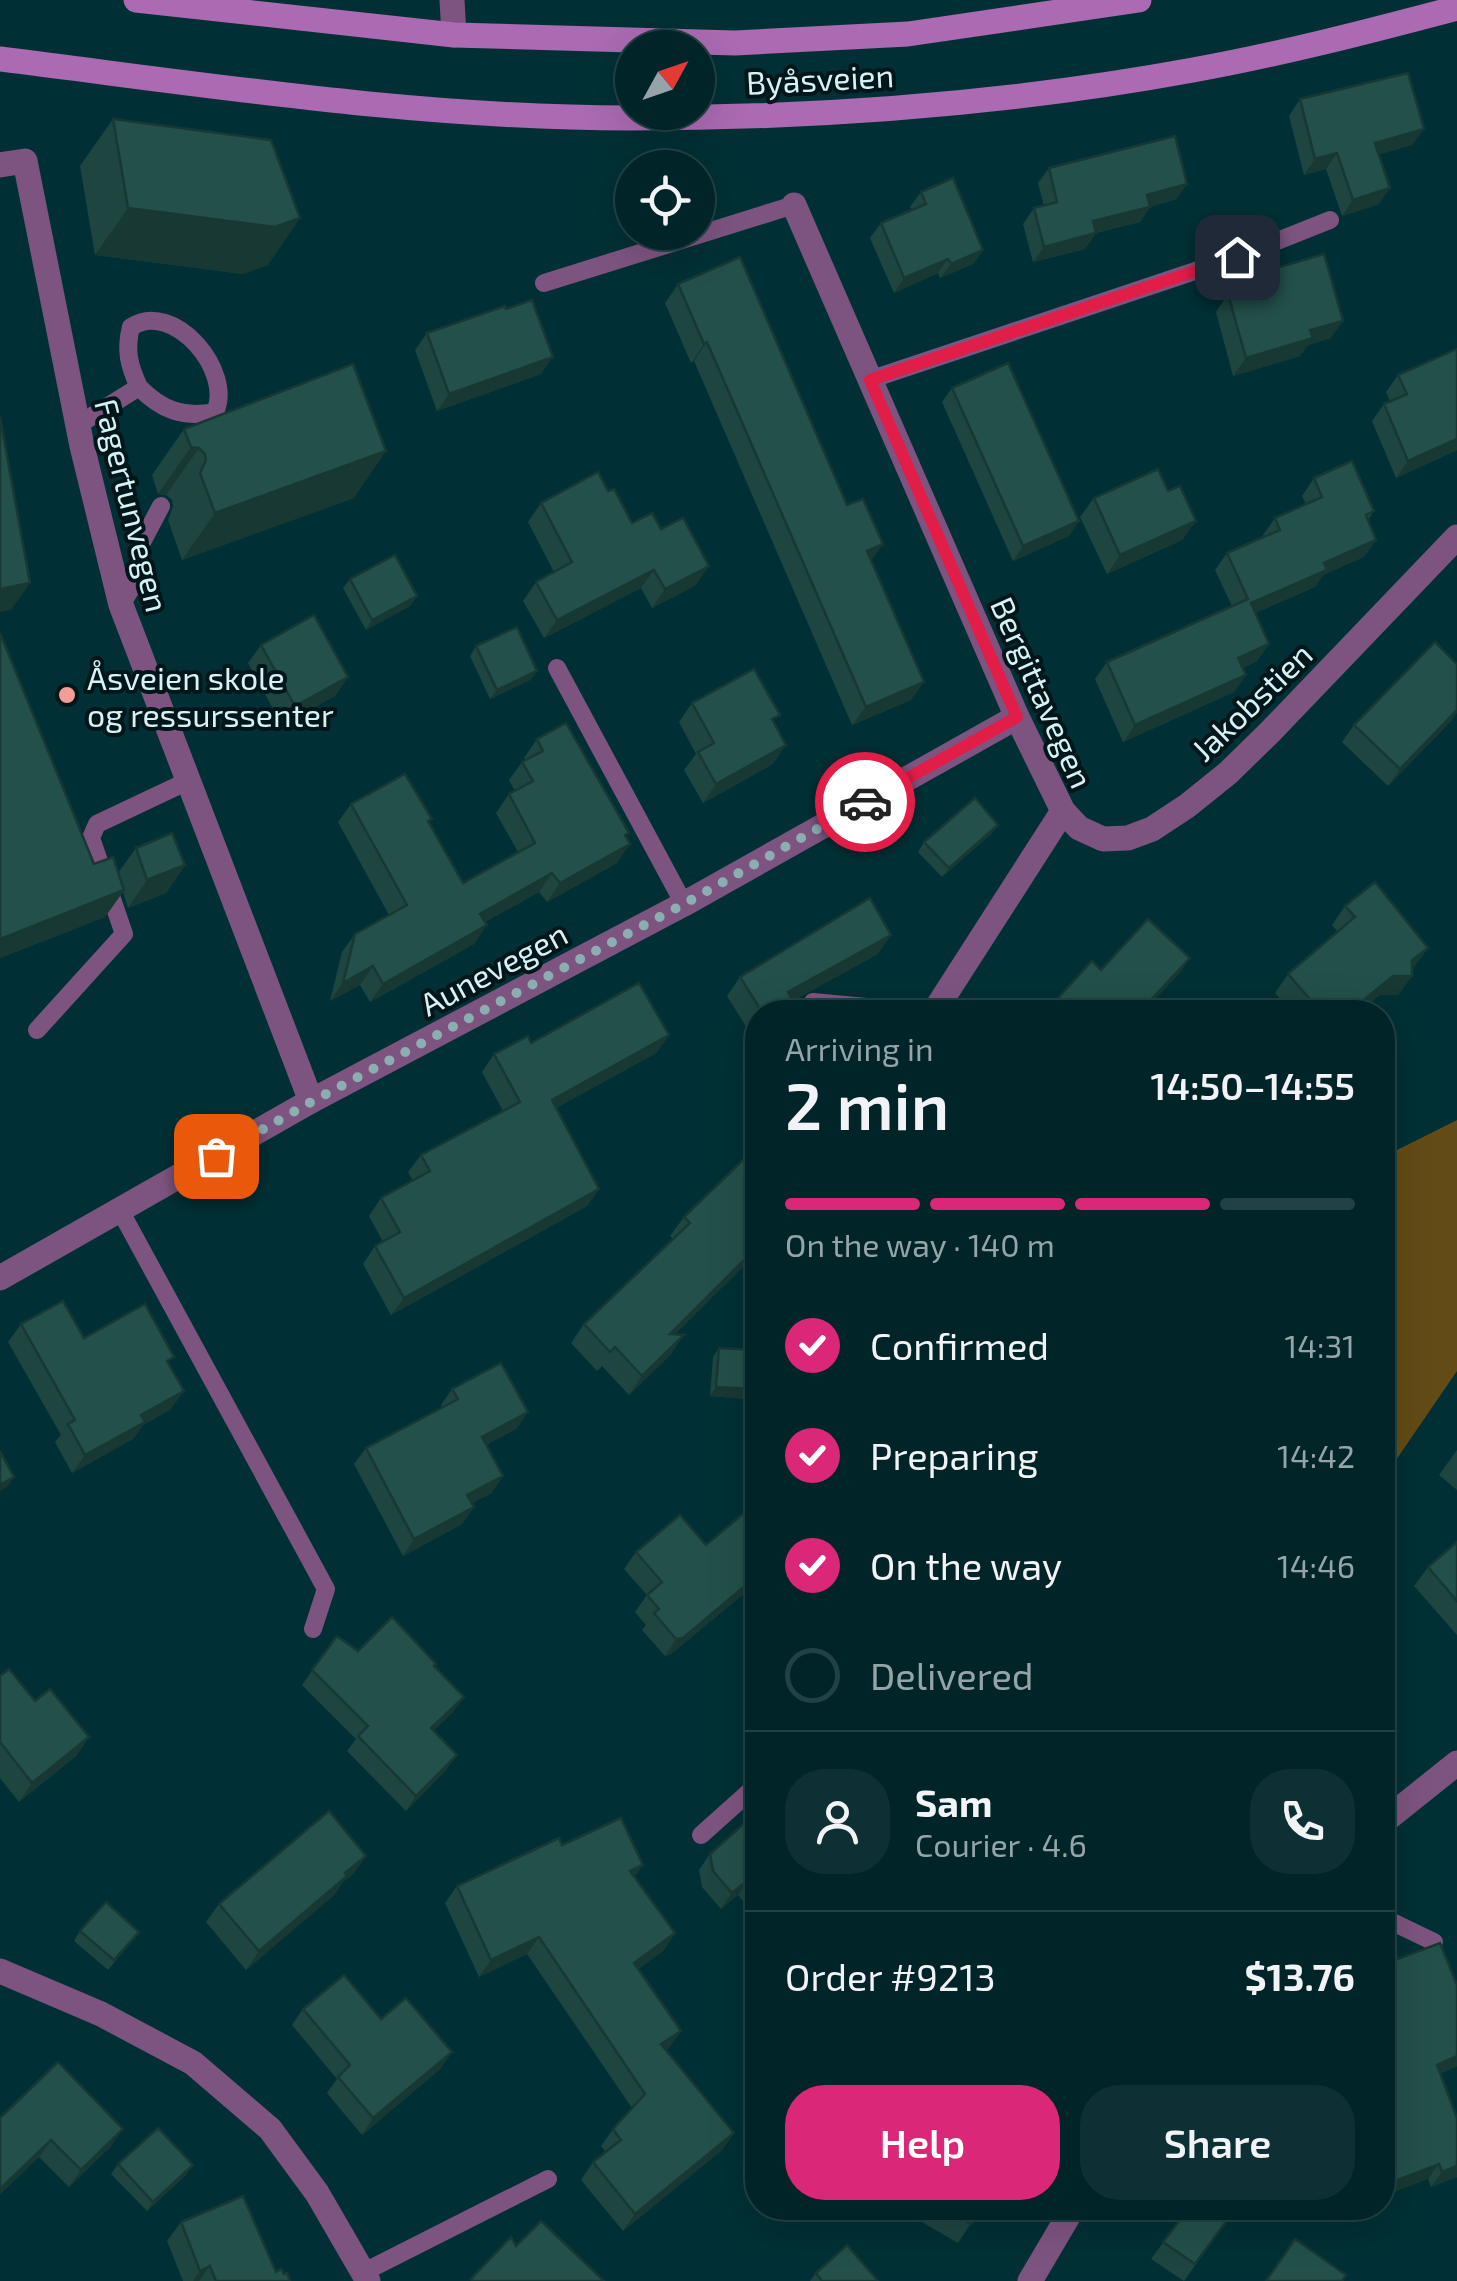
<!DOCTYPE html>
<meta charset="utf-8">
<style>
:root{--surface:#002428;--page:#0e3034;--text:#f1f3f6;--muted:#95a4a8;--line:#224145;--accent:#db2777}
body{margin:0;font-family:"Exo 2",sans-serif;background:var(--page);color:var(--text);height:100vh;display:flex;flex-direction:column;font-size:38px;white-space:nowrap}
*{box-sizing:border-box;margin:0}
p{font-size:32px;color:var(--muted)}
.icon{flex:none;width:55px;height:55px;fill:none;stroke:currentColor;stroke-width:2;stroke-linecap:round;stroke-linejoin:round}
.map{position:relative;flex:1;overflow:hidden}
.panel{position:absolute;left:745px;top:1000px;width:650px;height:1220px;display:flex;flex-direction:column;background:var(--surface);border-radius:40px;box-shadow:0 10px 40px #0002,0 0 0 2px var(--line)}
.panel>*{flex:none}
.needle{width:65px;rotate:50deg}
.fabs{position:absolute;left:615px;top:30px;display:grid;gap:20px}
.fabs a{display:grid;place-items:center;width:100px;height:100px;border-radius:50%;background:var(--surface);box-shadow:0 10px 40px #0002,0 0 0 2px var(--line);font-size:50px}
.pin{position:absolute;display:grid;place-items:center;width:85px;height:85px;color:#fff;margin:-42px;border-radius:20px;box-shadow:0 5px 15px #0006}
.courier{position:absolute;display:grid;place-items:center;width:100px;height:100px;margin:-50px;border:8px solid #e11d48;border-radius:50%;background:#fff;color:#222;box-shadow:0 2px 12px #0007}
.headline em{font-style:normal;font-weight:600}
.headline div{display:flex;flex-direction:column-reverse}
.headline{display:flex;align-items:center;justify-content:space-between;height:170px;padding:0 40px}
h1{font-size:65px;font-weight:600;line-height:75px}
.bar{display:grid;grid-template-columns:repeat(4,1fr);gap:15px 10px;align-content:center;height:120px;padding:0 40px}
.bar i{height:12px;border-radius:8px;background:var(--line)}
.bar .active{background:var(--accent)}
.bar p{grid-column:span 4}
.line{display:flex;align-items:center;gap:25px;padding:0 40px;border-top:2px solid var(--line)}
.line div{flex:1}
.round{display:grid;place-items:center;flex:none;width:105px;height:105px;border-radius:40px;background:var(--page)}
ol{padding:0 40px;list-style:none}
li{display:flex;align-items:center;gap:30px;height:110px}
li p{margin-inline-start:auto}
li .icon{padding:10px;border-radius:50%;background:var(--accent);color:#fff;stroke-width:4}
li:last-child{color:var(--muted)}
li i{width:55px;height:55px;border:5px solid var(--line);border-radius:50%}
.button{display:flex;gap:20px;margin-top:auto;padding:20px 40px}
.button a{flex:1;height:115px;border-radius:40px;background:var(--accent);color:#fff;font-size:40px;font-weight:600;line-height:115px;text-align:center}
.button a+a{background:var(--page);color:var(--text)}
.map>svg:first-child{display:block}
.green{fill:#624b16}
.lines{fill:none;stroke-linecap:round;stroke-linejoin:round}
.lane{stroke:#7d5480;stroke-width:18}
.street{stroke:#7d5480;stroke-width:25}
.secondary{stroke:#ab6ab1;stroke-width:25}
.wall{fill:#1e4540}
.shaded-wall{fill:#183834}
.building{fill:#23504a;stroke:#183834;stroke-width:2.5}
.done{stroke:#8aaeb2;stroke-width:10;stroke-dasharray:0 18}
.route{stroke:#e11d48;stroke-width:12}
.poi-dot{fill:#f59c96;stroke:#001618;stroke-width:4}
.labels{text-anchor:middle;dominant-baseline:central;stroke-width:8;stroke-linejoin:round;paint-order:stroke}
.street-label{font-size:32px;fill:#d5f2f5;stroke:#001618}
.poi-label{font-size:32px;fill:#d5f2f5;stroke:#001618;text-anchor:start}
</style>
<div class="map">
<svg width="1457" height="2281" viewBox="0 0 1457 2281">
<rect width="100%" height="100%" fill="#003035"/>
<polygon class="green" points="1457,1120 1457,1371 1383,1479 1383,1157"/>
<g class="lines">
<g class="lane">
<polyline points="544,283 794,205"/>
<polyline points="869,380 1237,257 1330,220"/>
<path d="M78 425 139 387C161 410 183 418 215 412 234 372 174 299 131 327 125 350 129 366 139 387"/>
<polyline points="121,605 137,579 141,544 161,506"/>
<polyline points="557,668 684,904"/>
<polyline points="813,1002 866,1007 884,1012"/>
<polyline points="37,1030 124,934 91,838 97,824 190,780"/>
<polyline points="121,1212 326,1589 313,1629"/>
<polyline points="701,1835 758,1784"/>
<polyline points="1382,1917 1434,1942"/>
<polyline points="364,2272 548,2179"/>
</g>
<g class="street">
<polyline points="452,0 454,35"/>
<polyline points="0,165 25,161 82,446 121,605 311,1101"/>
<polyline points="794,205 1017,717 1063,811 1079,828 1103,839 1128,838 1152,829 1187,806 1228,773 1269,733 1457,537"/>
<polyline points="934,1012 1063,811"/>
<polyline points="0,1278 311,1101 684,904 1017,717"/>
<polyline points="1382,1823 1457,1763"/>
<polyline points="0,1971 101,2014 193,2063 270,2129 317,2193 368,2281"/>
<polyline points="1030,2281 1073,2208"/>
</g>
<g class="secondary">
<polyline points="136,0 454,35 735,43 908,34 1139,0"/>
<path d="M0 59C209 85 419 118 630 118 818 118 1008 104 1193 70 1282 54 1370 31 1457 8"/>
</g>
</g>
<g class="wall">
<polygon points="1300,99 1412,145 1379,154 1379,204 1342,216 1326,169 1304,175 1289,116"/>
<polygon points="113,119 268,265 243,274 95,255 80,166"/>
<polygon points="1049,168 1177,199 1150,207 1140,222 1096,233 1085,249 1033,262 1023,224 1034,208 1044,206 1038,183"/>
<polygon points="921,192 983,250 973,264 940,278 938,273 894,293 870,238 881,223 912,210 910,207"/>
<polygon points="1253,275 1331,338 1308,345 1300,356 1233,376 1216,312 1228,294 1242,290"/>
<polygon points="678,284 847,505 883,544 871,560 911,700 852,725 694,361 691,363 665,303"/>
<polygon points="427,333 541,374 437,411 415,350"/>
<polygon points="1398,375 1457,450 1396,478 1372,421 1384,404 1390,401 1386,392"/>
<polygon points="952,388 1079,521 1069,536 1013,561 942,402"/>
<polygon points="184,429 354,498 182,560 168,520 173,506 172,500 166,495 158,494 152,475"/>
<polygon points="1314,478 1374,511 1368,520 1376,540 1364,557 1323,575 1315,587 1255,613 1269,644 1257,661 1243,668 1246,675 1234,692 1123,742 1095,679 1107,662 1232,606 1215,570 1227,553 1264,537 1263,535 1275,518 1306,504 1302,496"/>
<polygon points="608,491 632,523 661,529 696,585 652,608 641,588 544,638 523,601 536,582 554,572 528,522 541,503"/>
<polygon points="1168,491 1196,521 1182,540 1107,574 1080,517 1094,498"/>
<polygon points="350,579 417,596 410,606 366,630 343,588"/>
<polygon points="0,633 94,864 118,873 136,848 185,865 166,893 128,908 123,892 105,917 0,958"/>
<polygon points="261,645 348,677 335,696 282,725 248,663"/>
<polygon points="476,646 537,671 530,680 490,699 470,656"/>
<polygon points="692,703 775,723 773,764 703,803 684,770 696,754 679,722"/>
<polygon points="1452,720 1388,786 1342,742 1354,725"/>
<polygon points="537,739 626,837 617,863 547,902 539,892 485,922 474,944 370,1002 360,985 330,1001 342,952 355,934 389,915 338,822 351,804 429,823 463,883 518,852 496,813 509,794 515,791 509,780 522,762 526,760 524,758"/>
<polygon points="998,825 991,834 942,877 918,852 924,842"/>
<polygon points="1345,906 1428,948 1412,969 1412,976 1398,995 1380,995 1359,1012 1292,1012 1275,993 1288,974 1338,932 1332,925"/>
<polygon points="878,954 792,1001 798,1012 758,1012 758,1046 727,996 740,977"/>
<polygon points="669,1035 656,1053 556,1108 599,1189 587,1206 391,1315 363,1264 375,1246 383,1242 369,1216 381,1198 413,1181 408,1172 421,1155 503,1111 482,1072 494,1054 531,1043"/>
<polygon points="758,1174 758,1205 753,1209 758,1214 758,1252 675,1334 671,1354 629,1395 602,1366 597,1371 571,1343 584,1324 673,1239 670,1236 684,1217"/>
<polygon points="21,1324 84,1338 169,1364 171,1409 143,1425 133,1439 72,1473 55,1442 61,1435 8,1342"/>
<polygon points="719,1348 752,1389 745,1399 710,1396 713,1357"/>
<polygon points="452,1389 528,1412 516,1429 486,1445 492,1493 471,1503 474,1507 462,1524 403,1556 354,1464 366,1448 442,1407 441,1405"/>
<polygon points="1457,1450 1457,1490 1439,1475"/>
<polygon points="758,1517 758,1582 671,1654 665,1656 642,1630 646,1625 635,1612 647,1595 624,1569 636,1552 706,1545"/>
<polygon points="1457,1542 1457,1635 1414,1586 1428,1567"/>
<polygon points="337,1636 358,1651 434,1666 453,1712 433,1731 446,1770 406,1811 347,1751 356,1739 302,1685"/>
<polygon points="0,1676 89,1737 76,1756 19,1802 0,1778"/>
<polygon points="758,1811 758,1919 738,1895 721,1909 702,1887 699,1870 710,1854"/>
<polygon points="562,1845 643,1865 634,1877 675,1933 663,1951 638,1969 669,2048 666,2050 734,2133 722,2150 623,2231 581,2180 593,2162 606,2152 601,2146 613,2129 632,2108 527,1954 479,1977 445,1903 457,1886"/>
<polygon points="366,1856 353,1874 342,1883 334,1895 246,1970 206,1922 219,1904"/>
<polygon points="80,1931 139,1932 108,1970 74,1941"/>
<polygon points="1398,1959 1457,1985 1457,2066 1440,2074 1457,2177 1431,2187 1428,2179"/>
<polygon points="303,2009 381,2019 452,2052 440,2069 362,2135 327,2093 337,2079 292,2025"/>
<polygon points="0,2118 111,2146 69,2187 39,2157 0,2194"/>
<polygon points="118,2164 186,2175 147,2211 111,2174"/>
<polygon points="905,2208 981,2208 958,2243 903,2211"/>
<polygon points="1136,2208 1236,2208 1184,2281 1151,2259 1179,2221 1134,2210"/>
<polygon points="181,2222 284,2274 290,2281 183,2281 167,2241"/>
<polygon points="816,2273 878,2281 810,2281"/>
</g>
<g class="shaded-wall">
<polygon points="1424,129 1412,145 1364,159 1375,143"/>
<polygon points="1337,153 1326,169 1304,175 1315,159"/>
<polygon points="1187,184 1177,199 1149,207 1150,207 1140,222 1082,236 1093,221 1147,195"/>
<polygon points="1390,188 1379,204 1342,216 1353,200"/>
<polygon points="128,208 300,218 268,265 243,274 95,255"/>
<polygon points="1096,233 1085,249 1033,262 1044,247"/>
<polygon points="983,250 973,264 940,278 951,264"/>
<polygon points="948,259 938,273 894,293 904,278"/>
<polygon points="1343,321 1331,338 1308,345 1300,356 1233,376 1246,358 1310,330"/>
<polygon points="707,342 694,361 691,363 704,344"/>
<polygon points="553,357 541,374 437,411 449,394"/>
<polygon points="1457,439 1457,450 1396,478 1408,461"/>
<polygon points="191,447 199,448 166,495 158,494"/>
<polygon points="386,451 354,498 182,560 215,513"/>
<polygon points="1079,521 1069,536 1013,561 1023,546"/>
<polygon points="1196,521 1182,540 1107,574 1120,555"/>
<polygon points="1376,540 1364,557 1323,575 1315,587 1239,620 1251,603 1324,563"/>
<polygon points="883,544 869,563 867,551"/>
<polygon points="709,566 696,585 652,608 665,589"/>
<polygon points="654,570 641,588 544,638 557,620"/>
<polygon points="30,583 11,610 0,612 0,589"/>
<polygon points="417,596 410,606 366,630 372,620"/>
<polygon points="1269,644 1257,661 1226,675 1238,658"/>
<polygon points="537,671 530,680 490,699 497,690"/>
<polygon points="1246,675 1234,692 1123,742 1135,725"/>
<polygon points="348,677 335,696 282,725 295,706"/>
<polygon points="924,682 911,700 852,725 866,707"/>
<polygon points="1457,710 1457,713 1452,720 1388,786 1400,769"/>
<polygon points="786,745 773,764 703,803 716,784"/>
<polygon points="998,825 991,834 942,877 949,868"/>
<polygon points="630,844 617,863 547,902 560,883"/>
<polygon points="185,865 166,893 128,908 147,880"/>
<polygon points="552,873 539,892 467,932 480,914"/>
<polygon points="124,890 105,917 0,958 0,939"/>
<polygon points="487,925 474,944 370,1002 383,984"/>
<polygon points="891,935 878,954 775,1011 788,992"/>
<polygon points="1428,948 1415,966 1402,976 1412,976 1398,995 1380,995 1359,1012 1349,1012"/>
<polygon points="1190,958 1179,974 1143,1012 1141,1012"/>
<polygon points="373,966 360,985 330,1001 343,983"/>
<polygon points="669,1035 656,1053 540,1117 552,1100"/>
<polygon points="599,1189 587,1206 391,1315 404,1298"/>
<polygon points="758,1246 758,1252 656,1353 670,1334"/>
<polygon points="684,1335 671,1354 629,1395 642,1376"/>
<polygon points="716,1387 752,1389 745,1399 710,1396"/>
<polygon points="184,1391 171,1409 143,1425 133,1439 72,1473 85,1455 141,1415"/>
<polygon points="528,1412 516,1429 470,1453 482,1437"/>
<polygon points="503,1476 492,1493 455,1512 467,1495"/>
<polygon points="14,1477 7,1487 0,1491 0,1485"/>
<polygon points="474,1507 462,1524 403,1556 414,1539"/>
<polygon points="758,1575 758,1582 671,1654 665,1656 676,1639"/>
<polygon points="464,1697 453,1712 420,1743 431,1728"/>
<polygon points="89,1737 76,1756 19,1802 32,1783"/>
<polygon points="457,1755 446,1770 406,1811 416,1796"/>
<polygon points="366,1856 353,1874 342,1883 334,1895 246,1970 259,1951"/>
<polygon points="643,1865 631,1882 630,1871"/>
<polygon points="749,1879 738,1895 721,1909 732,1893"/>
<polygon points="675,1933 663,1951 622,1980 634,1963"/>
<polygon points="539,1937 527,1954 479,1977 491,1960"/>
<polygon points="681,2031 669,2048 649,2061 661,2044"/>
<polygon points="452,2052 440,2069 362,2135 373,2118"/>
<polygon points="1457,2056 1457,2066 1426,2081 1437,2065"/>
<polygon points="123,2129 111,2146 69,2187 81,2170"/>
<polygon points="734,2133 722,2150 623,2231 635,2214"/>
<polygon points="51,2140 39,2157 0,2194 0,2189"/>
<polygon points="1439,2164 1428,2179 1382,2197 1382,2186"/>
<polygon points="193,2165 186,2175 147,2211 153,2202"/>
<polygon points="1457,2166 1457,2177 1431,2187 1442,2172"/>
<polygon points="1136,2208 1189,2208 1180,2221 1134,2210"/>
<polygon points="210,2266 199,2281 193,2281 200,2271"/>
</g>
<g class="building">
<polygon points="1408,73 1424,129 1375,143 1390,188 1353,200 1337,153 1315,159 1300,99"/>
<polygon points="113,119 271,140 300,218 275,227 128,208"/>
<polygon points="1175,136 1187,184 1147,195 1150,207 1093,221 1096,233 1044,247 1034,208 1057,202 1049,168"/>
<polygon points="953,178 983,250 951,264 948,259 904,278 881,223 926,204 921,192"/>
<polygon points="1324,254 1343,321 1310,330 1313,338 1246,358 1228,294 1256,286 1253,275"/>
<polygon points="740,257 847,505 863,499 883,544 867,551 924,682 866,707 707,342 704,344 678,284"/>
<polygon points="532,300 553,357 449,394 427,333 505,306 506,309"/>
<polygon points="1457,349 1457,439 1408,461 1384,404 1407,394 1398,375"/>
<polygon points="1008,363 1079,521 1023,546 952,388"/>
<polygon points="353,364 386,451 215,513 200,473 206,460 205,454 199,448 191,447 184,429"/>
<polygon points="0,417 30,583 0,589"/>
<polygon points="1352,461 1374,511 1366,515 1376,540 1324,563 1327,570 1251,603 1269,644 1238,658 1246,675 1135,725 1107,662 1248,599 1227,553 1280,530 1275,518 1322,497 1314,478"/>
<polygon points="1158,469 1168,491 1180,486 1196,521 1120,555 1094,498"/>
<polygon points="598,472 608,491 614,489 632,523 652,513 661,529 683,518 709,566 665,589 654,570 557,620 536,582 572,562 541,503"/>
<polygon points="395,555 417,596 372,620 350,579"/>
<polygon points="314,615 348,677 295,706 261,645"/>
<polygon points="517,627 537,671 497,690 476,646"/>
<polygon points="0,633 94,864 113,857 124,890 0,939"/>
<polygon points="1435,642 1457,664 1457,710 1400,769 1354,725"/>
<polygon points="754,669 780,715 772,719 786,745 716,784 698,752 714,743 692,703"/>
<polygon points="566,723 629,833 625,835 630,844 560,883 552,873 480,914 487,925 383,984 373,966 343,983 355,934 407,905 351,804 405,774 432,819 428,821 463,883 535,843 509,794 533,781 522,762 543,751 537,739"/>
<polygon points="975,798 998,825 949,868 924,842"/>
<polygon points="172,833 185,865 147,880 136,848"/>
<polygon points="1375,882 1428,948 1412,960 1412,976 1393,976 1349,1012 1321,1012 1288,974 1355,917 1345,906"/>
<polygon points="870,898 891,935 788,992 798,1012 762,1012 740,977"/>
<polygon points="1148,919 1190,958 1143,1008 1148,1012 1046,1011 1092,961 1101,970"/>
<polygon points="639,983 669,1035 552,1100 599,1189 404,1298 375,1246 400,1232 381,1198 430,1171 421,1155 520,1102 494,1054 528,1036 531,1043"/>
<polygon points="744,1159 758,1174 758,1198 750,1206 758,1214 758,1246 670,1334 684,1335 642,1376 615,1347 610,1352 584,1324 690,1223 684,1217"/>
<polygon points="63,1301 84,1338 145,1304 174,1357 167,1361 184,1391 141,1415 145,1422 85,1455 68,1424 75,1420 21,1324"/>
<polygon points="719,1348 755,1350 752,1389 716,1387"/>
<polygon points="501,1363 528,1412 482,1437 503,1476 467,1495 474,1507 414,1539 366,1448 458,1399 452,1389"/>
<polygon points="0,1451 14,1477 0,1485"/>
<polygon points="750,1508 758,1517 758,1575 683,1638 676,1639 654,1613 659,1609 647,1595 662,1582 636,1552 680,1515 706,1545"/>
<polygon points="1457,1542 1457,1601 1428,1567"/>
<polygon points="392,1617 436,1664 434,1666 464,1697 431,1728 457,1755 416,1796 358,1736 368,1726 312,1670 337,1636 358,1651"/>
<polygon points="9,1669 35,1701 50,1689 89,1737 32,1783 0,1742 0,1676"/>
<polygon points="329,1811 366,1856 345,1873 347,1876 259,1951 219,1904"/>
<polygon points="758,1811 758,1889 749,1879 732,1893 713,1871 710,1854"/>
<polygon points="621,1818 643,1865 630,1871 675,1933 634,1963 681,2031 661,2044 734,2133 635,2214 593,2162 621,2140 613,2129 645,2094 539,1937 491,1960 457,1886 559,1838 562,1845"/>
<polygon points="106,1902 139,1932 114,1960 80,1931"/>
<polygon points="1385,1929 1398,1959 1440,1943 1457,1985 1457,2056 1437,2065 1457,2118 1457,2166 1442,2172 1439,2164 1382,2186 1382,1930"/>
<polygon points="344,1975 381,2019 406,1998 452,2052 373,2118 338,2077 350,2065 303,2009"/>
<polygon points="58,2062 123,2129 81,2170 51,2140 0,2189 0,2118"/>
<polygon points="158,2128 193,2165 153,2202 118,2164"/>
<polygon points="243,2196 276,2272 281,2269 284,2274 287,2273 290,2281 216,2281 210,2266 200,2271 181,2222"/>
<polygon points="943,2208 981,2208 971,2224"/>
<polygon points="1189,2208 1236,2208 1195,2264 1163,2242"/>
<polygon points="541,2221 604,2281 473,2281 471,2279 511,2237 516,2246"/>
<polygon points="1295,2239 1346,2275 1342,2281 1266,2281"/>
<polygon points="847,2245 878,2281 822,2281 816,2273"/>
</g>
<g class="lines">
<polyline class="done" points="216,1156 311,1102 684,904 865,802"/>
<polyline class="route" points="865,802 1017,717 870,380 1237,257"/>
</g>
<circle class="poi-dot" cx="67" cy="695" r="10"/>
<g class="labels">
<g class="street-label">
<text transform="translate(820 78) rotate(-3)">Byåsveien</text>
<text transform="translate(133 505) rotate(76)">Fagertunvegen</text>
<text transform="translate(1043 692) rotate(66)">Bergittavegen</text>
<text transform="translate(1251 701) rotate(-44)">Jakobstien</text>
<text transform="translate(493 968) rotate(-28)">Aunevegen</text>
</g>
<g class="poi-label">
<text x="87" y="677">Åsveien skole<tspan x="87" dy="37">og ressurssenter</tspan></text>
</g>
</g>
</svg>
<div class="fabs">
<a><svg class="needle" viewBox="-14 -14 28 28"><path d="M0-13l5 13h-10z" fill="#e53935"/><path d="M0 13l5-13h-10z" fill="#95a4a8"/></svg></a>
<a><svg class="icon" aria-label="locate" viewBox="0 0 24 24"><circle cx="12" cy="12" r="6"/><path d="M12 2v4M12 18v4M2 12h4M18 12h4"/></svg></a>
</div>
<div class="pin" style="left:216px;top:1156px;background:#ea580c"><svg class="icon" aria-label="bag" viewBox="0 0 24 24"><path d="M5 8h14l-1 12H6zM9 8a3 3 0 0 1 6 0"/></svg></div>
<div class="pin" style="left:1237px;top:257px;background:#1f2937"><svg class="icon" aria-label="home" viewBox="0 0 24 24"><path d="M3 11l9-7 9 7M6 9v11h12V9"/></svg></div>
<div class="courier" style="left:865px;top:802px"><svg class="icon" aria-label="car" viewBox="0 0 24 24"><path d="M5 17H2v-5l4-1 3-4h7l3 4 3 1v5h-3M9 17h6M6 11h13"/><circle cx="7" cy="17" r="2"/><circle cx="17" cy="17" r="2"/></svg></div>
<section class="panel">
<div class="headline"><div><h1>2 min</h1><p>Arriving in</p></div><em>14:50–14:55</em></div>
<div class="bar"><i class="active"></i><i class="active"></i><i class="active"></i><i></i><p>On the way · 140 m</p></div>
<ol>
<li><svg class="icon" aria-label="check" viewBox="0 0 24 24"><path d="M5 12l5 5 9-10"/></svg>Confirmed<p>14:31</p></li>
<li><svg class="icon" aria-label="check" viewBox="0 0 24 24"><path d="M5 12l5 5 9-10"/></svg>Preparing<p>14:42</p></li>
<li><svg class="icon" aria-label="check" viewBox="0 0 24 24"><path d="M5 12l5 5 9-10"/></svg>On the way<p>14:46</p></li>
<li><i></i>Delivered</li>
</ol>
<div class="line" style="height:180px"><a class="round"><svg class="icon" aria-label="person" viewBox="0 0 24 24"><circle cx="12" cy="8" r="4"/><path d="M4 21q1-7 8-7t8 7"/></svg></a><div><b>Sam</b><p>Courier · 4.6</p></div><a class="round"><svg class="icon" aria-label="phone" viewBox="0 0 24 24"><path d="M5 4h4l2 5-3 2q2 4 5 5l2-3 5 2v4C11 20 4 13 5 4z"/></svg></a></div>
<div class="line" style="height:130px"><div>Order #9213</div><b>$13.76</b></div>
<div class="button"><a>Help</a><a>Share</a></div>
</section>
</div>
